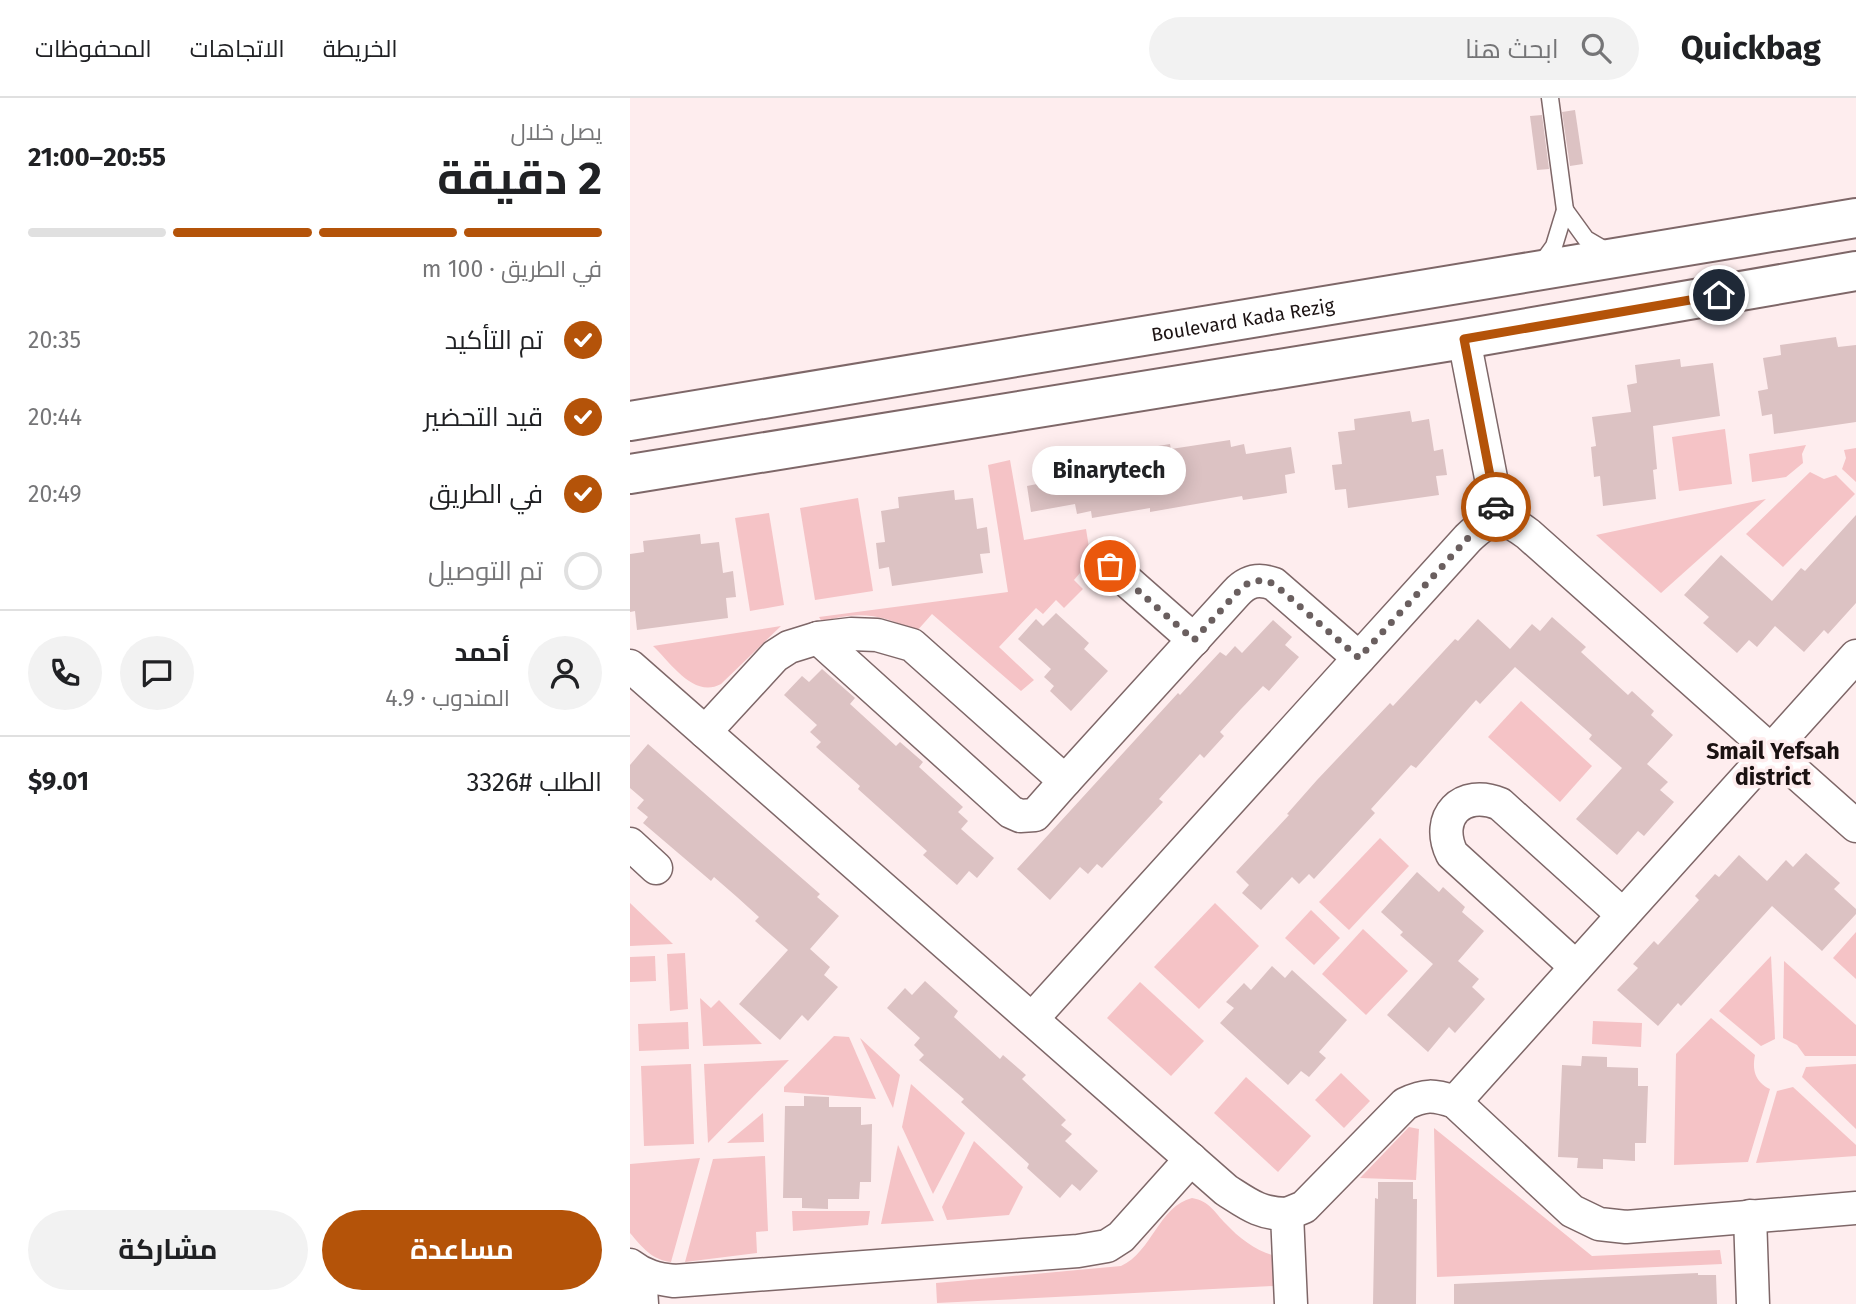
<!DOCTYPE html>
<html lang="ar">
<meta charset="utf-8">
<style>
:root{--surface:#fff;--page:#f2f2f2;--text:#202124;--muted:#757577;--line:#e0e0e0;--accent:#b45309}
body{margin:0;font-family:"Fira Sans",Cairo,sans-serif;background:var(--page);color:var(--text);direction:rtl;height:100vh;display:flex;flex-direction:column;font-size:26px;white-space:nowrap}
*{box-sizing:border-box;margin:0}
p{font-size:23px;color:var(--muted)}
.icon{flex:none;width:38px;height:38px;fill:none;stroke:currentColor;stroke-width:2;stroke-linecap:round;stroke-linejoin:round}
.map{position:relative;flex:1;overflow:hidden;direction:ltr}
.side{display:flex;flex-direction:column;background:var(--surface);width:630px}
.side>*{flex:none}
.pin{position:absolute;display:grid;place-items:center;width:60px;height:60px;color:#fff;margin:-30px;border:4px solid #fff;border-radius:50%;box-shadow:0 2px 7px #0007}
.courier{position:absolute;display:grid;place-items:center;width:70px;height:70px;margin:-35px;border:5px solid #b45309;border-radius:50%;background:#fff;color:#222;box-shadow:0 2px 9px #0007}
.bubble{position:absolute;height:49px;border-radius:24px;background:var(--surface);box-shadow:0 4px 18px #0003;font-size:23px;font-weight:700;line-height:49px;text-align:center;direction:rtl}
.summary em{font-style:normal;font-weight:700}
.summary div{display:flex;flex-direction:column-reverse}
.summary{display:flex;align-items:center;justify-content:space-between;height:119px;padding:0 28px}
h1{font-size:46px;font-weight:700;line-height:52px}
.bar{display:grid;grid-template-columns:repeat(4,1fr);gap:10px 7px;align-content:center;height:84px;padding:0 28px}
.bar i{height:9px;border-radius:5px;background:var(--line)}
.bar .active{background:var(--accent)}
.bar p{grid-column:span 4}
.line{display:flex;align-items:center;gap:18px;padding:0 28px;border-top:2px solid var(--line)}
.line div{flex:1}
.round{display:grid;place-items:center;flex:none;width:74px;height:74px;border-radius:37px;background:var(--page)}
ol{padding:0 28px;list-style:none}
li{display:flex;align-items:center;gap:21px;height:77px}
li p{margin-inline-start:auto}
li .icon{padding:7px;border-radius:50%;background:var(--accent);color:#fff;stroke-width:4}
li:last-child{color:var(--muted)}
li i{width:38px;height:38px;border:4px solid var(--line);border-radius:50%}
.cta{display:flex;gap:14px;margin-top:auto;padding:14px 28px}
.cta a{flex:1;height:80px;border-radius:42px;background:var(--accent);color:#fff;font-size:28px;font-weight:700;line-height:80px;text-align:center}
.cta a+a{background:var(--page);color:var(--text)}
header{display:flex;align-items:center;gap:42px;box-sizing:border-box;height:98px;padding:0 35px;background:var(--surface);border-bottom:2px solid var(--line)}
header strong{font-size:33px}
nav{display:flex;gap:38px;margin-inline-start:auto;font-size:24px}
.search{width:490px;height:63px;background:var(--page);display:flex;align-items:center;gap:18px;box-sizing:border-box;padding:0 24px;border-radius:38px;color:var(--muted);font-size:26px}
main{display:flex;flex:1;min-height:0}
.map>svg:first-child{display:block}
.green{fill:#f5c3c6}
.building{fill:#dcc2c3}
.lines{fill:none;stroke-linecap:round;stroke-linejoin:round}
.service-casing{stroke:#7e6768;stroke-width:19}
.minor-casing{stroke:#7e6768;stroke-width:35}
.secondary-casing{stroke:#7e6768;stroke-width:42}
.service{stroke:#fff;stroke-width:16}
.minor{stroke:#fff;stroke-width:32}
.secondary{stroke:#fff;stroke-width:38}
.done{stroke:#6a5f5f;stroke-width:7;stroke-dasharray:0 12.6}
.route{stroke:#b45309;stroke-width:9}
.labels{text-anchor:middle;dominant-baseline:central;stroke-width:7;stroke-linejoin:round;paint-order:stroke}
.street-label{font-size:19px;fill:#1b1212;stroke:#feedee}
.quarter-label{font-size:23px;font-weight:bold;fill:#1b1212;stroke:#feedee}
</style>
<header>
<strong>Quickbag</strong>
<div class="search"><svg class="icon" aria-label="search" viewBox="0 0 24 24"><circle cx="10" cy="10" r="6"/><path d="M15 15l6 6"/></svg>ابحث هنا</div>
<nav><a>الخريطة</a><a>الاتجاهات</a><a>المحفوظات</a></nav>
</header>
<main>
<div class="map">
<svg width="1226" height="1206" viewBox="0 0 1226 1206">
<rect width="100%" height="100%" fill="#feedee"/>
<g class="green">
<polygon points="1095,331 1102,386 1049,393 1042,339"/>
<polygon points="1176,347 1172,356 1173,365 1156,379 1122,384 1119,356"/>
<polygon points="1226,350 1226,384 1212,371 1216,360 1214,352"/>
<path d="M380 362 394 442 456 431 461 462 444 482 453 491 434 510 426 502 413 516 406 510 369 549 404 582 391 593 302 516 286 534C255 516 226 512 192 524L189 519 378 494 358 367Z"/>
<polygon points="1180,374 1194,381 1206,377 1225,396 1153,469 1116,436"/>
<polygon points="228,400 243,493 185,502 170,410"/>
<polygon points="1136,401 1031,495 966,437"/>
<polygon points="139,415 154,507 120,513 105,420"/>
<path d="M151 528 91 586C64 601 41 565 23 548Z"/>
<polygon points="891,603 962,668 930,704 858,639"/>
<polygon points="750,740 779,768 719,832 689,804"/>
<polygon points="0,805 43,846 0,848"/>
<polygon points="585,805 629,848 569,911 524,869"/>
<polygon points="681,812 710,840 684,867 655,840"/>
<polygon points="733,831 778,873 736,917 692,876"/>
<polygon points="1226,834 1226,881 1203,860"/>
<polygon points="55,855 58,911 40,913 37,856"/>
<polygon points="25,858 26,883 0,884 0,859"/>
<polygon points="1141,858 1145,941 1131,948 1089,913"/>
<polygon points="1154,863 1226,927 1226,958 1175,958 1167,947 1153,940"/>
<polygon points="510,884 574,943 541,978 477,920"/>
<polygon points="70,900 81,910 89,902 132,946 73,948"/>
<path d="M1081 920 1125 957C1122 972 1125 984 1140 991L1118 1064 1044 1067 1046 956Z"/>
<polygon points="963,923 1012,925 1011,949 962,946"/>
<polygon points="58,924 59,951 9,953 8,926"/>
<polygon points="204,938 219,939 246,1001 154,994 154,989"/>
<polygon points="230,940 270,977 263,1010"/>
<polygon points="159,962 78,1045 74,966"/>
<polygon points="61,966 64,1046 14,1048 11,968"/>
<polygon points="1226,966 1226,1031 1172,979 1176,969"/>
<polygon points="711,975 740,1003 714,1030 685,1002"/>
<polygon points="616,979 681,1038 648,1074 584,1015"/>
<polygon points="281,986 335,1035 303,1096 272,1029"/>
<polygon points="1163,989 1226,1047 1226,1058 1126,1065 1147,993"/>
<polygon points="133,1015 134,1044 97,1045"/>
<polygon points="779,1029 789,1031 786,1082 730,1080"/>
<polygon points="804,1030 962,1158 1090,1152 1092,1166 807,1179"/>
<polygon points="344,1043 393,1089 379,1117 317,1122 312,1109"/>
<polygon points="268,1047 304,1123 251,1126"/>
<polygon points="135,1058 138,1133 126,1134 127,1155 55,1164 83,1061"/>
<path d="M70 1060 41 1164C22 1162 12 1149 0 1135V1066Z"/>
<path d="M562 1100C580 1103 584 1114 596 1126 608 1139 625 1152 642 1157L644 1188 307 1205 306 1185 491 1168C522 1154 529 1108 562 1100Z"/>
<polygon points="162,1113 240,1113 238,1127 163,1133"/>
</g>
<g class="building">
<polygon points="945,12 953,66 940,68 932,14"/>
<polygon points="912,17 919,71 907,72 900,18"/>
<polygon points="1206,239 1208,249 1226,247 1226,324 1144,336 1142,316 1132,318 1128,293 1138,291 1133,260 1151,257 1150,247"/>
<polygon points="1050,261 1051,269 1083,265 1090,318 1023,328 1027,371 1023,372 1026,401 973,408 970,378 964,379 961,349 966,348 962,319 1001,314 997,287 1007,285 1005,267"/>
<polygon points="780,313 782,324 799,321 804,353 813,351 817,377 806,378 809,397 718,410 716,391 705,392 702,367 712,366 708,334 725,332 724,321"/>
<polygon points="600,342 601,349 614,346 616,356 661,349 665,375 655,377 657,395 613,402 612,398 520,414 520,410 462,420 461,413 447,416 445,406 401,414 397,388 407,386 404,368 448,360 449,367 511,357 510,351 540,346 541,351"/>
<polygon points="324,392 325,402 343,400 347,431 357,429 360,455 350,456 353,475 262,488 259,469 249,471 246,445 255,444 251,413 269,410 268,399"/>
<polygon points="1226,417 1226,505 1198,536 1194,532 1174,554 1145,528 1127,549 1119,542 1107,555 1073,525 1079,519 1054,497 1091,457 1142,503 1171,470 1175,473"/>
<polygon points="70,436 71,446 89,444 93,475 103,473 106,499 96,500 98,520 7,532 5,513 0,514 0,456 14,454 13,443"/>
<polygon points="426,515 459,545 454,551 478,573 441,613 420,593 424,588 414,579 421,571 388,541 406,521 413,528"/>
<polygon points="922,519 956,549 951,554 998,597 1002,593 1024,613 1021,617 1043,637 1017,666 1038,684 1030,692 1044,704 1014,738 1008,733 987,757 946,721 992,670 959,641 962,637 885,569 850,606 846,602 786,670 781,667 741,711 745,715 684,781 679,776 669,786 662,779 631,812 612,795 619,787 606,774 659,717 657,716 687,682 760,605 763,608 825,541 828,543 848,521 880,551 902,526 910,533"/>
<polygon points="643,522 662,539 655,547 669,559 639,593 633,588 611,611 590,634 594,638 574,660 570,656 550,678 529,701 533,704 472,770 467,766 458,776 450,769 420,802 387,771 548,595 550,597 590,554 596,558 605,548 612,555"/>
<polygon points="192,571 225,600 220,606 266,648 270,644 293,664 289,669 333,709 328,714 338,723 331,731 364,760 347,780 339,773 327,787 293,757 297,753 228,691 230,688 186,649 191,644 180,634 187,627 154,597 172,578 179,584"/>
<polygon points="18,646 190,796 187,799 209,818 180,851 200,869 194,877 208,889 178,923 172,917 150,942 109,906 158,852 125,823 129,819 107,799 84,779 81,783 13,725 18,719 7,710 14,702 0,690 0,667"/>
<polygon points="1176,755 1210,785 1204,791 1226,811 1226,816 1192,853 1142,808 1051,908 1048,905 1028,928 987,892 1008,870 1003,866 1024,843 1028,847 1069,802 1065,798 1085,776 1089,779 1109,757 1137,783 1156,762 1163,769"/>
<polygon points="787,774 809,794 813,789 835,809 832,814 854,833 828,863 849,881 842,889 855,901 825,935 819,929 798,954 757,917 803,866 770,837 773,834 751,814"/>
<polygon points="642,868 655,880 662,872 717,922 689,954 696,960 679,979 671,973 658,987 590,925 604,910 596,904 614,885 621,892"/>
<polygon points="295,883 328,913 324,919 370,961 373,957 396,977 392,981 436,1022 431,1027 442,1036 435,1043 468,1073 450,1093 442,1086 430,1100 397,1070 399,1066 331,1004 334,1001 289,962 294,957 284,947 290,940 257,910 275,890 282,897"/>
<polygon points="952,958 977,959 977,969 1008,970 1008,988 1018,988 1016,1045 1005,1045 1005,1063 973,1061 973,1071 947,1070 948,1060 928,1059 932,967 951,968"/>
<polygon points="174,998 199,999 199,1009 231,1009 231,1027 242,1026 241,1084 230,1084 229,1101 198,1101 198,1111 172,1110 172,1100 153,1100 155,1008 174,1008"/>
<polygon points="748,1084 783,1084 783,1101 787,1101 786,1206 743,1206 745,1100 748,1101"/>
<polygon points="1068,1175 1068,1177 1086,1177 1087,1206 824,1206 824,1186"/>
</g>
<g class="lines">
<defs>
<g id="service">
<polyline points="935,112 956,141 980,155"/>
<polyline points="911,166 924,148 935,112 920,0"/>
</g>
<g id="minor">
<polyline points="834,241 869,421"/>
<polyline points="480,468 564,542"/>
<polyline points="188,540 381,714 390,718 405,717 435,683"/>
<path d="M0 568 596 1092C618 1106 630 1116 657 1116L661 1206"/>
<path d="M75 634 145 558 159 549 188 540 221 536 247 537 282 547 435 683 606 495C617 483 628 480 644 486L729 560"/>
<polyline points="0,746 26,770"/>
<path d="M946 869 822 756C804 719 832 690 870 706L993 817"/>
<path d="M402 921 838 440C861 418 872 416 898 436L1226 728"/>
<polyline points="825,1004 1226,558"/>
<path d="M657 1116 674 1109 775 1006C795 996 804 997 825 1004L942 1113 969 1126 996 1129 1226 1110"/>
<polyline points="1120,1118 1123,1206"/>
<path d="M0 1167C14 1178 27 1181 44 1183L448 1153 477 1148 491 1139 561 1061"/>
<polyline points="10,1175 12,1206"/>
</g>
<g id="secondary">
<path id="s1" d="M0 323 1226 120"/>
<polyline points="0,376 834,241 1226,173"/>
</g>
</defs>
<use href="#service" class="service-casing"/>
<use href="#minor" class="minor-casing"/>
<use href="#secondary" class="secondary-casing"/>
<use href="#service" class="service"/>
<use href="#minor" class="minor"/>
<use href="#secondary" class="secondary"/>
</g>
<g class="lines">
<path class="done" d="M480 468 564 542 613 488C625 482 632 481 644 486L729 560 838 440 852 427 869 421 866 409"/>
<polyline class="route" points="866,409 834,241 1089,197"/>
</g>
<g class="labels">
<g class="street-label">
<text stroke="none"><textPath href="#s1" startOffset="621">Boulevard Kada Rezig</textPath></text>
</g>
<g class="quarter-label">
<text x="1143" y="653">Smail Yefsah<tspan x="1143" dy="26">district</tspan></text>
</g>
</g>
</svg>
<div class="pin" style="left:480px;top:468px;background:#ea580c"><svg class="icon" aria-label="bag" viewBox="0 0 24 24"><path d="M5 8h14l-1 12H6zM9 8a3 3 0 0 1 6 0"/></svg></div>
<div class="pin" style="left:1089px;top:197px;background:#1f2937"><svg class="icon" aria-label="home" viewBox="0 0 24 24"><path d="M3 11l9-7 9 7M6 9v11h12V9"/></svg></div>
<div class="courier" style="left:866px;top:409px"><svg class="icon" aria-label="car" viewBox="0 0 24 24"><path d="M5 17H2v-5l4-1 3-4h7l3 4 3 1v5h-3M9 17h6M6 11h13"/><circle cx="7" cy="17" r="2"/><circle cx="17" cy="17" r="2"/></svg></div>
<div class="bubble" style="left:402px;top:348px;width:154px">Binarytech</div>
</div>
<section class="side">
<div class="summary"><div><h1>2 دقيقة</h1><p>يصل خلال</p></div><em>20:55–21:00</em></div>
<div class="bar"><i class="active"></i><i class="active"></i><i class="active"></i><i></i><p>في الطريق · 100 m</p></div>
<ol>
<li><svg class="icon" aria-label="check" viewBox="0 0 24 24"><path d="M5 12l5 5 9-10"/></svg>تم التأكيد<p>20:35</p></li>
<li><svg class="icon" aria-label="check" viewBox="0 0 24 24"><path d="M5 12l5 5 9-10"/></svg>قيد التحضير<p>20:44</p></li>
<li><svg class="icon" aria-label="check" viewBox="0 0 24 24"><path d="M5 12l5 5 9-10"/></svg>في الطريق<p>20:49</p></li>
<li><i></i>تم التوصيل</li>
</ol>
<div class="line" style="height:126px"><a class="round"><svg class="icon" aria-label="person" viewBox="0 0 24 24"><circle cx="12" cy="8" r="4"/><path d="M4 21q1-7 8-7t8 7"/></svg></a><div><b>أحمد</b><p>المندوب · 4.9</p></div><a class="round"><svg class="icon" aria-label="chat" viewBox="0 0 24 24"><path d="M4 5h16v11H9l-5 4z"/></svg></a><a class="round"><svg class="icon" aria-label="phone" viewBox="0 0 24 24"><path d="M5 4h4l2 5-3 2q2 4 5 5l2-3 5 2v4C11 20 4 13 5 4z"/></svg></a></div>
<div class="line" style="height:91px"><div>الطلب #3326</div><b>$9.01</b></div>
<div class="cta"><a>مساعدة</a><a>مشاركة</a></div>
</section>
</main>
